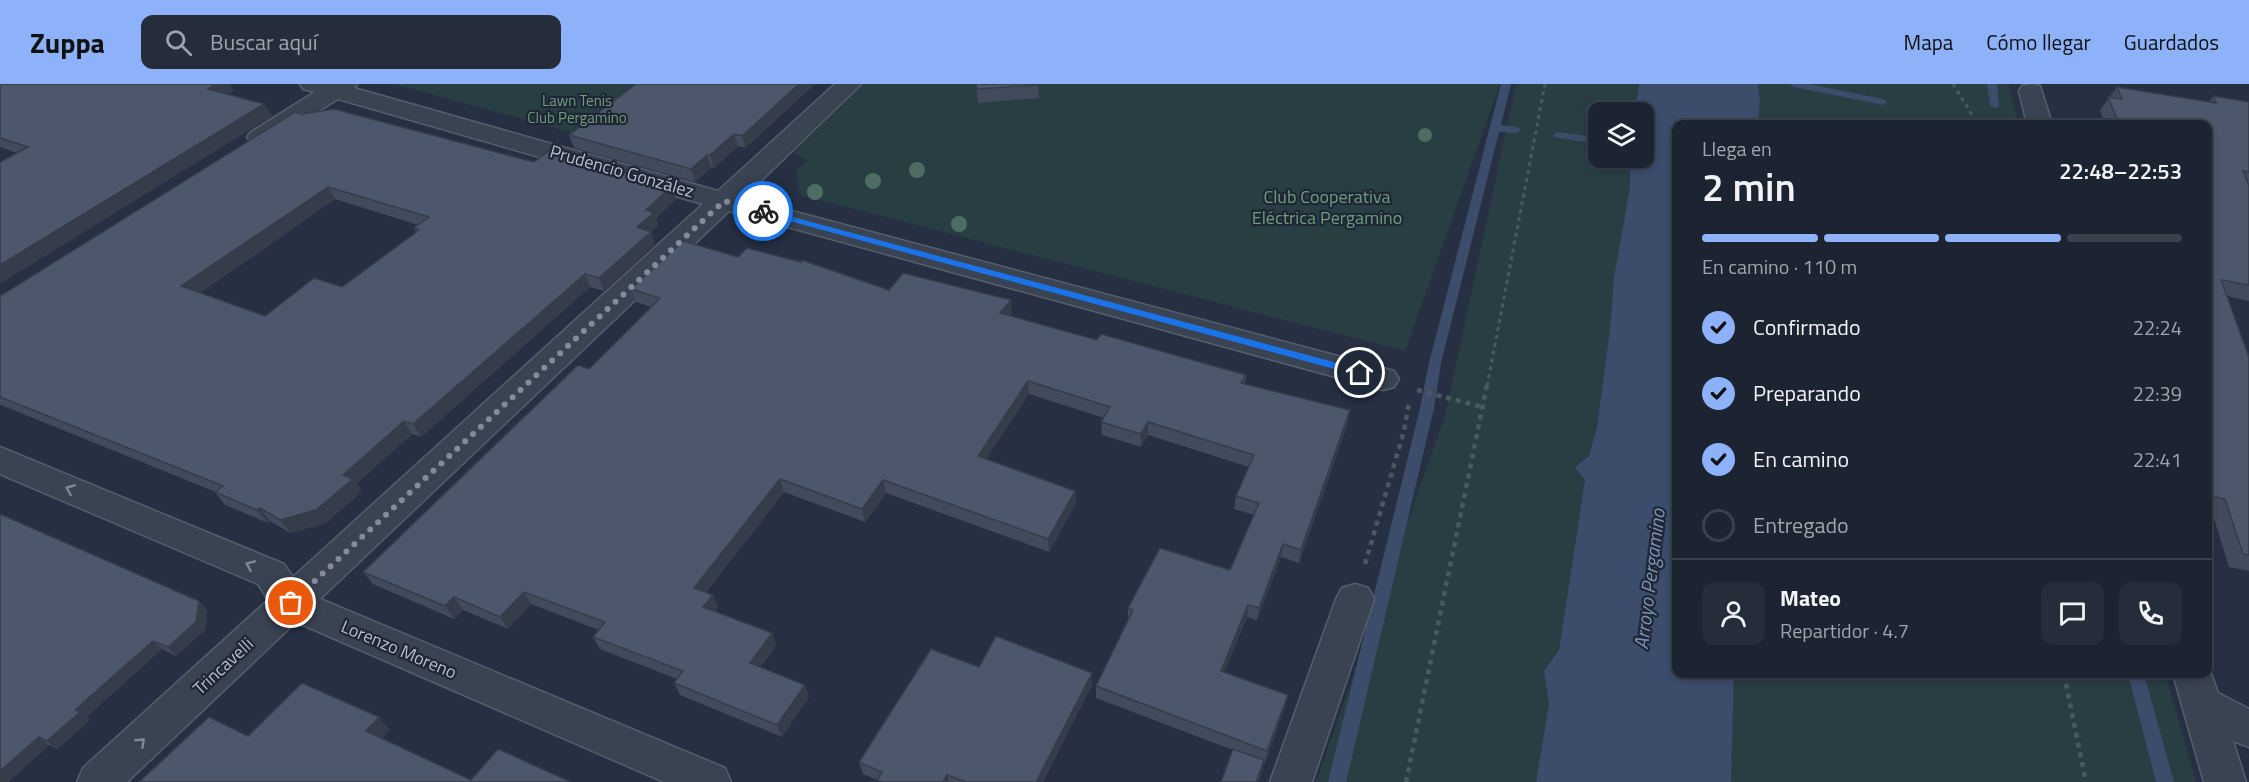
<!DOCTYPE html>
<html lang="es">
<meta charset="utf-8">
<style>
:root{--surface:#1c2432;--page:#252c3a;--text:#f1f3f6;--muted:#a0a4ac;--line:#3a414d;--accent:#8eb2fa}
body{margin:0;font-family:"Titillium Web",sans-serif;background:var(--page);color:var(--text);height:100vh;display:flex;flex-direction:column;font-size:22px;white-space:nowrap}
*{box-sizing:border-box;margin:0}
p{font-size:20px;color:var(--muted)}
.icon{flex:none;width:33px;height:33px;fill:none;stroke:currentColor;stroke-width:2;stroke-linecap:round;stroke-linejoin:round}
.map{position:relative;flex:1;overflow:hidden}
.side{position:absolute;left:1672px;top:36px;width:540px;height:558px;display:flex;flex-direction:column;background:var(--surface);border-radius:12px;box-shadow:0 3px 9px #0003,0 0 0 2px var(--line)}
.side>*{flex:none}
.buttons{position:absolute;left:1588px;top:18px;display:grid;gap:12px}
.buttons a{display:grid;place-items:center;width:66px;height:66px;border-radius:12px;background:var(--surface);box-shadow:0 3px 9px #0003,0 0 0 2px var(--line);font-size:30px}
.pin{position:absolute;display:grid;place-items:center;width:51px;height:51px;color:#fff;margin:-26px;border:3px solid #fff;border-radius:50%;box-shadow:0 2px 6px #0007}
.courier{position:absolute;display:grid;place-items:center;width:60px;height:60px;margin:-30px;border:4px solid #1a73e8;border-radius:50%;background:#fff;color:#222;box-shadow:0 2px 8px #0007}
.summary em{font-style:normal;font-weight:600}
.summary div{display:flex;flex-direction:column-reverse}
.summary{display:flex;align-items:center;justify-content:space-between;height:102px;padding:0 30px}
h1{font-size:39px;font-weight:600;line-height:45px}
.bar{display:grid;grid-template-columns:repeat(4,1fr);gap:9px 6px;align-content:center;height:72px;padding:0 30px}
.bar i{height:8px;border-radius:4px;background:var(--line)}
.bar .selected{background:var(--accent)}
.bar p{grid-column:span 4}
.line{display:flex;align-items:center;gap:15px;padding:0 30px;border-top:2px solid var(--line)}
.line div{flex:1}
.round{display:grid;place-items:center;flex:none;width:63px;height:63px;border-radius:12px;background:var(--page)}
ol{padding:0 30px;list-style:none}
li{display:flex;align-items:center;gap:18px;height:66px}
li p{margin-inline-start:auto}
li .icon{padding:6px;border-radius:50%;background:var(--accent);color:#111;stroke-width:4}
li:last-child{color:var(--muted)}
li i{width:33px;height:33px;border:3px solid var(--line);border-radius:50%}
header{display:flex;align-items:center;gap:36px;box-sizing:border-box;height:84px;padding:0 30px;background:var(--accent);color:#111}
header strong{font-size:28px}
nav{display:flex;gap:33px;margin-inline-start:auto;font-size:21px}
.search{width:420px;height:54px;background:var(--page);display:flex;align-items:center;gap:15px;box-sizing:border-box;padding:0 21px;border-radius:12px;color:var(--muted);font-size:22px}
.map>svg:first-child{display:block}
.green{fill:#283e43}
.water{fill:#3b4d6b}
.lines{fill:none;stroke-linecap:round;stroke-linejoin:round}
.stream{fill:#3b4d6b;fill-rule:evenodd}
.minor-casing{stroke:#555e6c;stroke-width:3}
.path-far1{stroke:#465b60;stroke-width:3;stroke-dasharray:4 4;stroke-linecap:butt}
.path{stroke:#465b60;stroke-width:4.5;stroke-dasharray:5 5;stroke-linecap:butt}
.minor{fill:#3a4352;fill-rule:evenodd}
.tree{fill:#4e6c61}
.wall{fill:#414b5c;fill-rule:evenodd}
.shaded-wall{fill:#353d4b}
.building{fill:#4c576b;stroke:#353d4b;stroke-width:1.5;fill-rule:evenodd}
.oneway{stroke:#7f8795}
.route{fill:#1a73e8}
.done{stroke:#848c9c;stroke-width:6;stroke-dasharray:0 10.8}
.labels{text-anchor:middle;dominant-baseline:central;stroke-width:4.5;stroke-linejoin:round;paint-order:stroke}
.far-park-label{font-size:15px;fill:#6e9d7b;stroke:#1f2737}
.street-label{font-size:18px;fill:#b7becc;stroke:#1f2737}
.park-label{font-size:18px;fill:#6e9d7b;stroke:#1f2737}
.water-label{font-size:20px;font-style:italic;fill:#7e92b3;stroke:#1f2737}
</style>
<header>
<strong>Zuppa</strong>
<div class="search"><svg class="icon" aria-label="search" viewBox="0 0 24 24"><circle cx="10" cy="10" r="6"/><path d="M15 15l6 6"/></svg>Buscar aquí</div>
<nav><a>Mapa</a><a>Cómo llegar</a><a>Guardados</a></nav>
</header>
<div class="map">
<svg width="2249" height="698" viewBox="0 0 2249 698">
<rect width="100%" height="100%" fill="#263042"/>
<g class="green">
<polygon points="394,0 649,0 581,51"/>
<polygon points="861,0 1500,0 1405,267 800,111 796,87 807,76 793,69"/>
<polygon points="1516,0 1639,0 1635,28 1599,28 1599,74 1630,74 1630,103 1614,193 1610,245 1597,343 1589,372 1576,383 1585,396 1559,566 1544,587 1549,620 1536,698 1316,698 1445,332"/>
<polygon points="1758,0 2008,0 2019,40 1758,40 1760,17"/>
<polygon points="1734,590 2165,590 2196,698 1731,698"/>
</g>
<polygon class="water" points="1639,0 1758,0 1760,17 1758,40 1677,40 1677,590 1734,590 1731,698 1536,698 1549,620 1544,587 1559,566 1585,396 1575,383 1589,372 1597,343 1610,245 1614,193 1630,103 1630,74 1644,74 1644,28 1635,28"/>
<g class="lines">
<g class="stream">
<polygon points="1501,0 1511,0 1501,41 1517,43 1522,46 1517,49 1499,48 1441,279 1434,324 1346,698 1328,698 1420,324 1429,279"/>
<polygon points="1789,0 1809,0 1883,15 1888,18 1883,21 1794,3"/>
<polygon points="1987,0 1997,0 1999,23 1995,24 1990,21"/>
<polygon points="1558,48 1599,54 1599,60 1554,53 1553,51"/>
<polygon points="2128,590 2144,590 2174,698 2156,698"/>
</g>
<defs>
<g id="minor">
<polygon points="300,0 357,0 354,4 718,107 835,0 861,0 743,114 1383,284 1394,287 1399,295 1394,303 1383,306 729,127 320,515 725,684 731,698 664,698 296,538 127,698 77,698 83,684 268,516 258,500 0,390 0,363 284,480 293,493 703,120 338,15 269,58 260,61 251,58 247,53 251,48 315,8 303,5"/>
<polygon points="2032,0 2040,2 2052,40 2027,40 2019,7 2022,2"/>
<polygon points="1355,500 1368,504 1374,515 1312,698 1270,698 1336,515 1342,504"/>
<polygon points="2208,581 2218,609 2249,625 2249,663 2233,657 2246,698 2204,698 2173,590 2208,590"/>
</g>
</defs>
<use href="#minor" class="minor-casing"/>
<g class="path-far1">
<polyline points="1953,0 1972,31 1969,40"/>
<polyline points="1487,302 1545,0"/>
</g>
<g class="path">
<polyline points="1417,306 1483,323"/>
<polyline points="1365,480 1404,347 1409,319"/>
<polyline points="2064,590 2086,698"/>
<polyline points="1406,698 1487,301"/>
</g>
<use href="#minor" class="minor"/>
</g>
<g class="tree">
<circle cx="1425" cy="51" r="7"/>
<circle cx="917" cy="86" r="8"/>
<circle cx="873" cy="97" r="8"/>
<circle cx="815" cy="108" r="8"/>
<circle cx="959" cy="140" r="8"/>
</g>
<g class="wall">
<polygon points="0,0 234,7 228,10 264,20 272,32 17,69 0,63"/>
<polygon points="636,0 815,0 745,64 738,62 714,84 711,83 695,98 574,64 569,51"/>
<polygon points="976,0 1038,0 1039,14 978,19"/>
<polygon points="2117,3 2209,18 2213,12 2249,18 2249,217 2227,212 2249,273 2249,487 2229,483 2212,428 2208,427 2208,40 2105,40 2100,26"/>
<path d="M295 28 534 78 676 115 656 134 658 141 651 148 655 160 604 207 590 203 421 353 412 350 356 400 362 407 326 439 290 449 270 437 268 439 225 421 215 408H216L1 321 0 320V212ZM335 115 418 141 414 144 416 149 342 203 265 232 200 209Z"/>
<polygon points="738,173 889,206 1012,229 1010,232 1097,256 1246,291 1245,300 1348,339 1299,479 1281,473 1257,536 1247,533 1224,588 1285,623 1265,679 1263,678 1262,689 1233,666 1096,614 1096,602 1128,536 1128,524 1230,486 1254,431 1234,425 1236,412 1249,383 1148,351 1141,363 1102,351 1101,338 1104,334 1029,310 986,375 1075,407 1076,419 1049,468 886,409 865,438 784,408 706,508 713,511 718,523 715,528 772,549 776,561 761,583 809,613 782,653 680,611 674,599 677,595 600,565 593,553 599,546 531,520 508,545 463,526 454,535 373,500 363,488 589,285 651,223 636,218 631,205"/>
<polygon points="0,430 199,517 207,526 205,546 176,572 162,565 86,633 90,636 57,665 49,661 8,698"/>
<polygon points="979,583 1092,601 1043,698 878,698 877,696 863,690 859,678"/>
</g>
<g class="shaded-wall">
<polygon points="216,0 230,0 234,7 216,17 208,5"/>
<polygon points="799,0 815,0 745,64 742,52"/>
<polygon points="264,20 272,32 0,200 0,181"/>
<polygon points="734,50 738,62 714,84 710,71"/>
<polygon points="707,71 711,83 695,98 691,85"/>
<polygon points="672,102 676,115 656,134 658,141 651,148 655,160 604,207 599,194 637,143 646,126"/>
<polygon points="328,103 335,115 191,215 181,202"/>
<polygon points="585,190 590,203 421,353 413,340"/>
<polygon points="1011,216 1012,229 1002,242 1000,229"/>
<polygon points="1028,297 1029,310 980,385 978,372"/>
<polygon points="1350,326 1348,339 1299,479 1301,466"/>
<polygon points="404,337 412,350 356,400 362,407 326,439 290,449 280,436 343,391"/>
<polygon points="1148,338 1148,351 1141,363 1141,350"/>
<polygon points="780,395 784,408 699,516 694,504"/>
<polygon points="883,396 886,409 865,438 862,425"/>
<polygon points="1075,407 1076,419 1049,468 1048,455"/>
<polygon points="260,424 270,437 268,439 257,426"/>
<polygon points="1283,460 1281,473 1257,536 1259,524"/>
<polygon points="524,508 531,520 508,545 500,533"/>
<polygon points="713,511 718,523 708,536 703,523"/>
<polygon points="454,513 463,526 454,535 445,522"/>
<polygon points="199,517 207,526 205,546 176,572 168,563"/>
<polygon points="1248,521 1247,533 1220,599 1221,587"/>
<polygon points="772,549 776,561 755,591 750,579"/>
<polygon points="153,557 162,565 86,633 90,636 57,665 47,657 75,626"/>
<polygon points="1092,589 1092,601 1043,698 1036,698"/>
<polygon points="805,601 809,613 782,653 777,641"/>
<polygon points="1288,611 1285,623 1265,679 1267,667"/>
<polygon points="379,633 390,646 378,659 366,647"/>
<polygon points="39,653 49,661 8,698 0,698 0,687"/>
<polygon points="1264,676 1262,689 1258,698 1256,698"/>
<polygon points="947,691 949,698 943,698"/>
</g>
<g class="building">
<polygon points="0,0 216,0 208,5 264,20 0,181 0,78 28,63 0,54"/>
<polygon points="636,0 799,0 742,52 734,50 710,71 707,71 691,85 569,51"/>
<polygon points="976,0 1038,0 1039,1 977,5"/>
<polygon points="2117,3 2216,19 2213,12 2249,18 2249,88 2243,87 2249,102 2249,201 2221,196 2249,273 2249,471 2243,470 2225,415 2211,412 2208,403 2208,40 2119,40 2108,13 2122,15"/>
<path d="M334 25 534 78 549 67 672 102 646 126 654 129 637 143 651 148 599 194 585 190 413 340 404 337 343 391 353 395 316 426 280 436 260 424 257 426 215 408 223 402 0 313V212L295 28 301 30ZM328 103 429 133 414 144 419 146 342 203 314 194 265 232 181 202Z"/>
<polygon points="683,157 738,173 747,164 801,178 802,176 889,206 903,189 1011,216 1000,229 1097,256 1101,250 1246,291 1241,299 1350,326 1301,466 1283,460 1259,524 1248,521 1221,587 1288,611 1267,667 1096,602 1133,526 1128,524 1160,464 1230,486 1259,419 1236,412 1254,371 1148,338 1141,350 1101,338 1110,323 1028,297 978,372 1075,407 1048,455 883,396 862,425 780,395 694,504 713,511 703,523 772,549 750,579 805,601 777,641 674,599 683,587 593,553 605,538 524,508 500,533 454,513 445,522 363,488 578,281 589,285 660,214 631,205"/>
<polygon points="0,430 199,517 196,538 168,563 153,557 75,626 80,628 47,657 39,653 0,687"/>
<polygon points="996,552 1092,589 1036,698 966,698 947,691 943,698 882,698 877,696 882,688 859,678 931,565 979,583"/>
<polygon points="302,599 379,633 366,647 471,696 498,665 571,698 139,698 209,633 248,652"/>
<polygon points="1233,665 1264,676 1256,698 1221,698"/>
</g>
<defs><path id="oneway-chevron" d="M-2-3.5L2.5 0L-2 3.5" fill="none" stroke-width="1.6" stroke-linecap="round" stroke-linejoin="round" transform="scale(1.5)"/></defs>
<g class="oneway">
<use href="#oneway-chevron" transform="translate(70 405) rotate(-157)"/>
<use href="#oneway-chevron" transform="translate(250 481) rotate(-157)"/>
<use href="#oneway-chevron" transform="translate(141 658) rotate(-43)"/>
</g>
<polygon class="route" points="763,125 1360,285 1365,289 1360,292 760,129 759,127"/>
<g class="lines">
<polyline class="done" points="291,519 724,117 763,127"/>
</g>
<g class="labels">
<g class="far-park-label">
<text x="577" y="16">Lawn Tenis<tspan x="577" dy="17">Club Pergamino</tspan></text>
</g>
<g class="street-label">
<text transform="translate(622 87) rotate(16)">Prudencio González</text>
<text transform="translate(399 565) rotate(23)">Lorenzo Moreno</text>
<text transform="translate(223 582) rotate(-43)">Trincavelli</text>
</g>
<g class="park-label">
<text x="1327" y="112">Club Cooperativa<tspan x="1327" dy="21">Eléctrica Pergamino</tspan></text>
</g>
<g class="water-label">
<text transform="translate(1649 495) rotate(-83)">Arroyo Pergamino</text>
</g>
</g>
</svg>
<div class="buttons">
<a><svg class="icon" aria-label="layers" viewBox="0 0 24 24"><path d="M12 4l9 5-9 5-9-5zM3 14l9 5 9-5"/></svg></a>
</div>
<div class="pin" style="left:291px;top:519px;background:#ea580c"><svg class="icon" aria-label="bag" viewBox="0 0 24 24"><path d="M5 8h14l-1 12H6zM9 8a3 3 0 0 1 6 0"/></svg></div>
<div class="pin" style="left:1360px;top:289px;background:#1f2937"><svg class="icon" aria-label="home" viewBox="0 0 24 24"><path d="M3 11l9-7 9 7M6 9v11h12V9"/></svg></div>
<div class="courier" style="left:763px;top:127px"><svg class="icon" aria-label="bike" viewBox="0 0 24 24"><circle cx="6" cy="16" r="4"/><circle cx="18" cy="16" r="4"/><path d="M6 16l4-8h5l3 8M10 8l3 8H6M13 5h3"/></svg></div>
<section class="side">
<div class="summary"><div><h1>2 min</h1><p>Llega en</p></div><em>22:48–22:53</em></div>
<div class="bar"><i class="selected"></i><i class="selected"></i><i class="selected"></i><i></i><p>En camino · 110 m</p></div>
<ol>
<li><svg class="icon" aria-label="check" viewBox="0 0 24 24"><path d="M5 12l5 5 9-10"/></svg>Confirmado<p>22:24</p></li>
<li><svg class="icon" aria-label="check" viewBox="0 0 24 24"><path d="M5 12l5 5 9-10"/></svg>Preparando<p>22:39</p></li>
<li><svg class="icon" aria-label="check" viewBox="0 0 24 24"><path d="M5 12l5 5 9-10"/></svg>En camino<p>22:41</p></li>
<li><i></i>Entregado</li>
</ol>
<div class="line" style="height:108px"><a class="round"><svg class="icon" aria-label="person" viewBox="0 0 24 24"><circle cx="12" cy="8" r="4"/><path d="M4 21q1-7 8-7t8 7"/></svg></a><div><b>Mateo</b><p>Repartidor · 4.7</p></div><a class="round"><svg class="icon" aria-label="chat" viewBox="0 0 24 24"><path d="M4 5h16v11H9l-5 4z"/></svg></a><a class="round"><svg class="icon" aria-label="phone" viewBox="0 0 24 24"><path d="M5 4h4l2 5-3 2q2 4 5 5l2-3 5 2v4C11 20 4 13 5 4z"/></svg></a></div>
</section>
</div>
